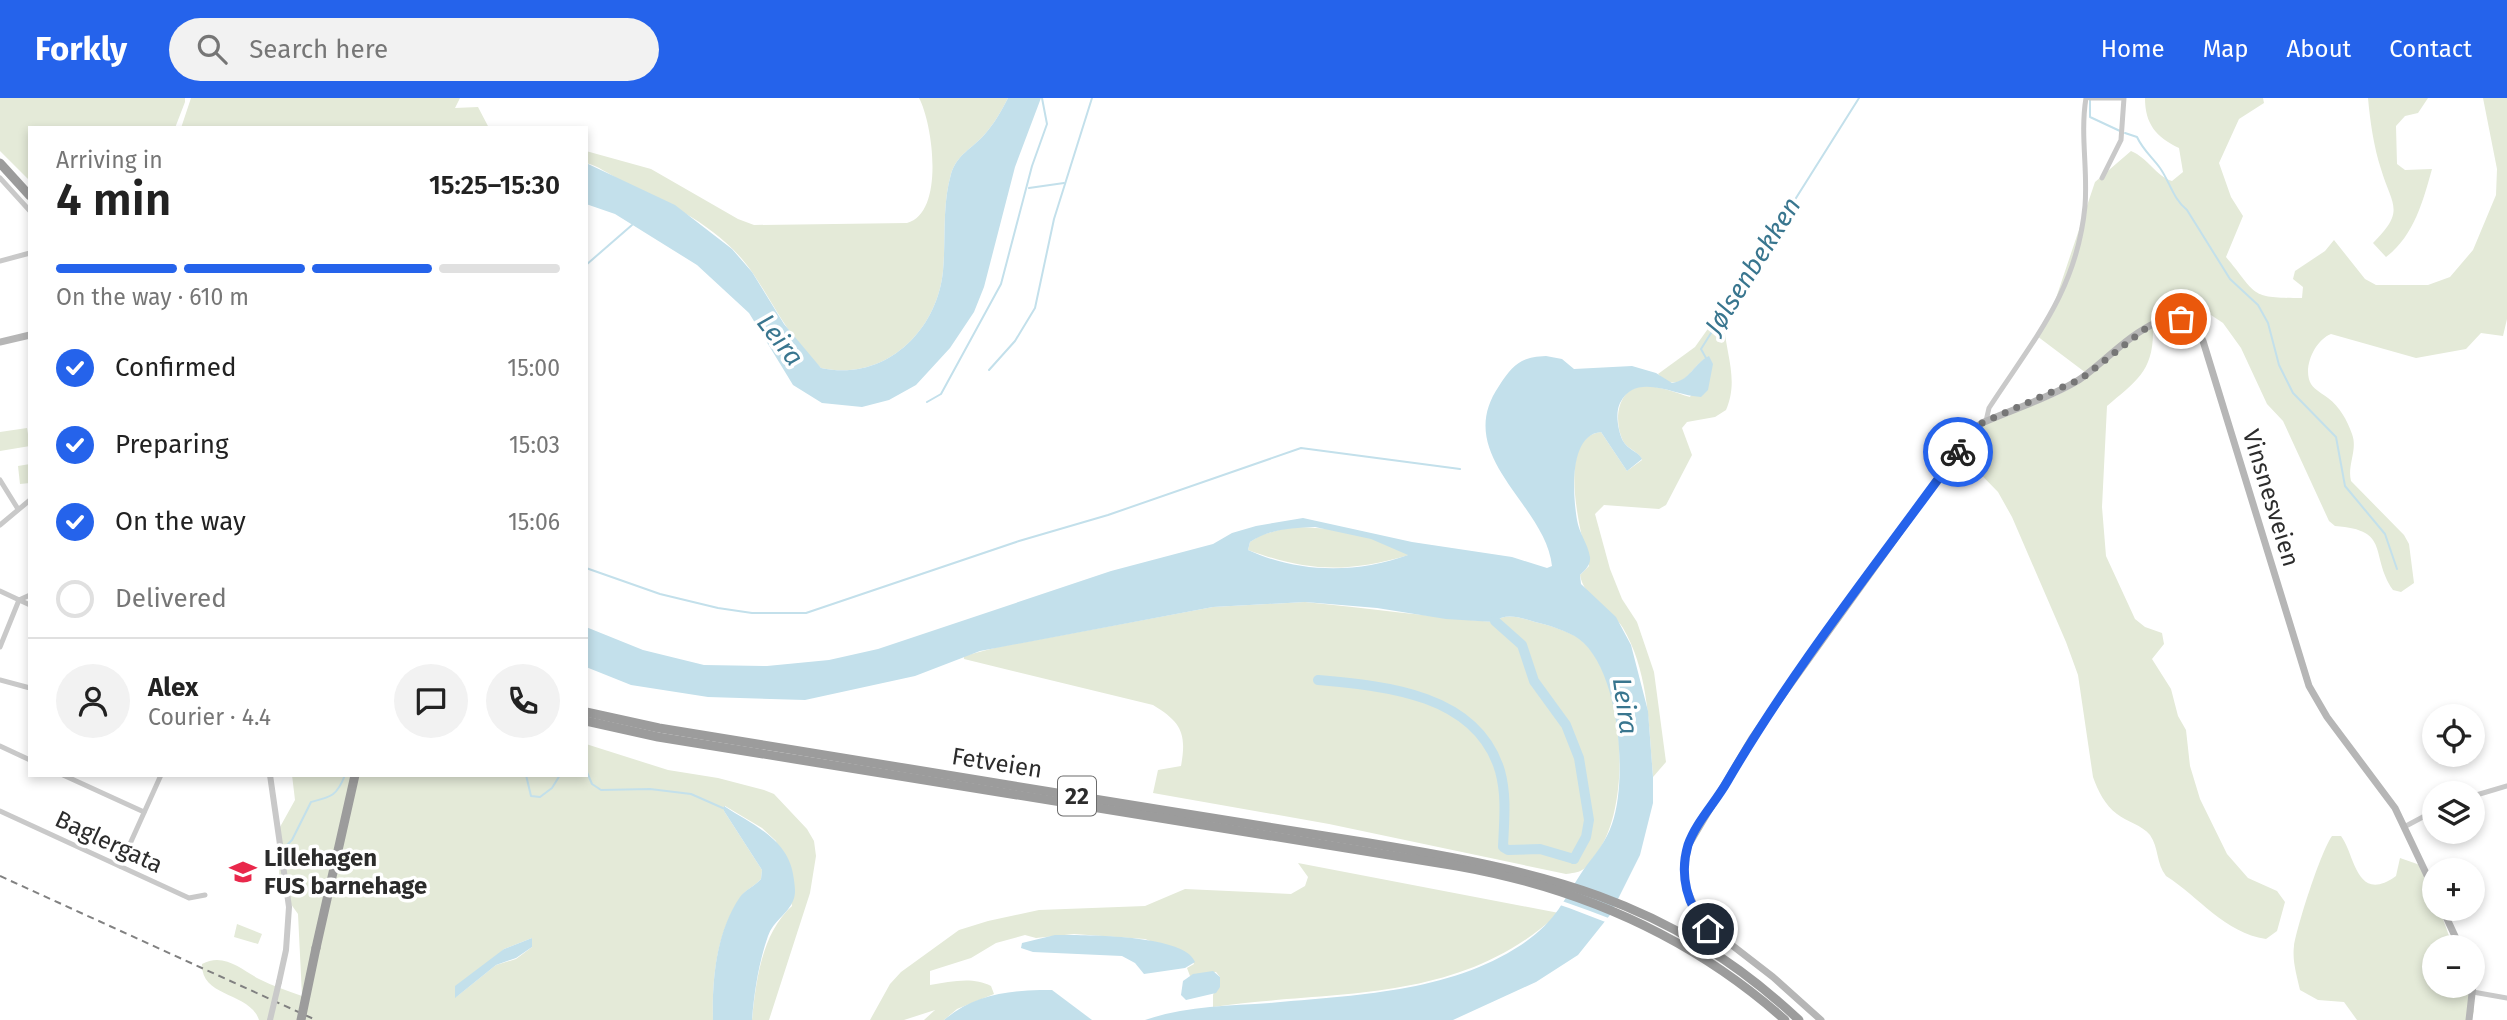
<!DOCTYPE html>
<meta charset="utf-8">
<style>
:root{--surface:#fff;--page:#f2f2f2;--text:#222;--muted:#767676;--line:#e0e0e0;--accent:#2563eb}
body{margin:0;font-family:"Fira Sans",sans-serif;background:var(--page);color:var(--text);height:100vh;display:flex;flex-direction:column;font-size:26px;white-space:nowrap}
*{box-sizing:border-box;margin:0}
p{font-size:23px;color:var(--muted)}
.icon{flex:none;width:38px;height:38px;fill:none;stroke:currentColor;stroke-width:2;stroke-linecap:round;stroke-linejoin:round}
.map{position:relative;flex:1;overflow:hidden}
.drawer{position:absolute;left:28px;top:28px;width:560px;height:651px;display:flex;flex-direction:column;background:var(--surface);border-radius:0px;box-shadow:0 4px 10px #0003}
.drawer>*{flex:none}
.buttons{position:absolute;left:2422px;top:606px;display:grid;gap:14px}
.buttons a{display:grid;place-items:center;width:63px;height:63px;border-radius:50%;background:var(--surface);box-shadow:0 4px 10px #0003;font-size:35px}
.pin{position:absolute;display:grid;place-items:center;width:60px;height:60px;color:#fff;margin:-30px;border:4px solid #fff;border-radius:50%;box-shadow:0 2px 7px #0007}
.courier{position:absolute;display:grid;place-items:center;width:70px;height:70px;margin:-35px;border:5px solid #2563eb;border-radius:50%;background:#fff;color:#222;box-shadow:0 2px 9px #0007}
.head em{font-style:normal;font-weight:600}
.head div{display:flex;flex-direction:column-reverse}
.head{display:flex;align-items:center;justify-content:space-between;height:119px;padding:0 28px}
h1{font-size:46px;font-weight:600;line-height:52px}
.bar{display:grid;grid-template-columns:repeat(4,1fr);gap:10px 7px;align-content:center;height:84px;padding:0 28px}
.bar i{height:9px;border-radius:5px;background:var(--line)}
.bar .selected{background:var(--accent)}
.bar p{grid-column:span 4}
.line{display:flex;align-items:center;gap:18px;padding:0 28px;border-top:2px solid var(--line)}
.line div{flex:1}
.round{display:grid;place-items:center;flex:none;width:74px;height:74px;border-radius:37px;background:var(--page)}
ol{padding:0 28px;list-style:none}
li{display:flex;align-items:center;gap:21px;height:77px}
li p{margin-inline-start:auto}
li .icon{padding:7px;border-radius:50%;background:var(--accent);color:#fff;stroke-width:4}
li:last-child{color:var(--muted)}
li i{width:38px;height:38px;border:4px solid var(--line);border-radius:50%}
header{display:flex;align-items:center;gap:42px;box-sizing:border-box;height:98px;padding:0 35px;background:var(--accent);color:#fff}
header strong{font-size:33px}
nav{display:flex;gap:38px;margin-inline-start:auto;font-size:24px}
.search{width:490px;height:63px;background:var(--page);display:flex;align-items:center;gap:18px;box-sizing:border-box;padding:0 24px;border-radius:38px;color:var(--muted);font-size:26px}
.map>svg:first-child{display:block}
.green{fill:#e4ead8;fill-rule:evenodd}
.water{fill:#c3e0eb;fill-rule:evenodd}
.pier{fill:#fff}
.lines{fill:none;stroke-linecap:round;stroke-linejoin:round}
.stream{stroke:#c3e0eb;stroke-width:2}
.river{stroke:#c3e0eb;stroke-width:10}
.minor{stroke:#c9c9c9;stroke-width:5}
.tertiary{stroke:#c9c9c9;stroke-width:6}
.secondary{stroke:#b6b6b6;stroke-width:7}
.trunk{stroke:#9c9c9c;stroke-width:9}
.rail{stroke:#818181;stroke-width:2;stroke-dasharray:7 5;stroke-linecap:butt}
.tertiary-bridge{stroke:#c9c9c9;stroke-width:6}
.trunk-bridge{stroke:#9c9c9c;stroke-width:9}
.done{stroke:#767676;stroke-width:7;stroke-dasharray:0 12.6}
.route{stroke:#2563eb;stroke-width:9}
.labels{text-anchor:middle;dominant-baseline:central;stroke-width:7;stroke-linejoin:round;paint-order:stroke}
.shield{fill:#fff;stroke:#6b6b6b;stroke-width:2}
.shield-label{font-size:23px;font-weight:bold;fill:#2c2c2c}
.street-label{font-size:24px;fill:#2c2c2c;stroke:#fff}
.poi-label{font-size:24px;font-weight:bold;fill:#2c2c2c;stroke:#fff;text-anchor:start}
.water-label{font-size:26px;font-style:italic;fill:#39768f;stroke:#fff}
</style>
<header>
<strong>Forkly</strong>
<div class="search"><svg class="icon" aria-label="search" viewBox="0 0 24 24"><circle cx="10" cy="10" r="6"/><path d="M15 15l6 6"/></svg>Search here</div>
<nav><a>Home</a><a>Map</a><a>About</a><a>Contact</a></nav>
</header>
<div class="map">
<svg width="2507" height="922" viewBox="0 0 2507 922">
<rect width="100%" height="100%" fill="#fff"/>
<g class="green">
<polygon points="0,0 185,0 185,4 175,30 30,30 30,83 0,53"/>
<polygon points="191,0 460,0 455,10 478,9 489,30 181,30"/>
<path d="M919 0H1008C1002 12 994 26 985 36 972 51 957 56 951 76 942 107 946 141 943 173 937 234 884 284 821 270 791 244 774 206 752 174 721 129 668 105 620 82 609 76 598 68 586 65V53L651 71 738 121 754 127 907 125C945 115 933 26 919 0Z"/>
<path d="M2145 0H2263L2264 5 2239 21 2219 65 2231 99 2243 118 2226 159C2258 197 2248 200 2302 200L2303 189 2293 181 2295 173 2325 153 2334 142 2365 181 2376 187H2428L2450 179 2473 152 2496 97 2497 71 2483 0H2507V221L2503 238 2481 235 2466 251 2416 260 2331 236C2315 242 2302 270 2311 286 2315 292 2323 296 2328 300 2340 309 2347 322 2352 336 2358 352 2347 367 2351 383L2404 437 2409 446 2414 485 2401 494 2393 492C2369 457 2392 432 2335 428L2329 423 2283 323 2267 306 2241 250 2223 225 2211 217 2190 223H2169L2153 234C2153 274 2135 284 2107 308L2102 409 2106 458 2135 521 2145 529 2162 535 2164 546 2152 561 2171 591 2178 618 2186 632 2190 668 2200 701 2227 756 2248 780 2277 793 2285 804 2277 833 2266 841C2225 835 2199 799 2166 778 2156 765 2159 750 2150 737 2142 727 2127 724 2117 716 2105 707 2098 693 2093 679L2078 577 2066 544 2012 419 1998 394 1961 356 1976 325C1998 319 2080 296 2086 275L2037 238 2052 212 2095 84 2131 53C2148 60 2156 78 2172 83L2183 74 2179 50C2156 39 2145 26 2145 0Z"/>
<path d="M2368 0H2428L2418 15 2405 18 2396 28 2397 66 2405 72 2432 71C2423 103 2414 138 2386 159L2373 145C2406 112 2392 108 2381 71 2374 50 2370 23 2368 0Z"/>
<path d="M1718 222 1724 226C1726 257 1739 282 1726 312L1715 319 1687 324 1682 330 1692 357 1666 407 1659 411 1604 407 1595 416 1610 471 1622 501 1637 524 1654 574 1666 664 1653 679C1649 630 1649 574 1623 530 1611 510 1584 501 1580 477L1589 468C1582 440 1554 339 1601 334L1627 373 1642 362C1639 353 1628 352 1623 343 1613 322 1617 288 1646 288 1660 288 1676 295 1690 299L1709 259C1691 266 1690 288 1667 284L1658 276 1695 249 1712 225Z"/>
<polygon points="27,330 30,348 0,353 0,334"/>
<polygon points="30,366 30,385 20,386 18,368"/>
<path d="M1290 429C1327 429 1378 435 1409 457 1346 475 1309 474 1248 452L1250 444 1261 437Z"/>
<path d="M1305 504C1368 510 1431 519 1494 524 1506 514 1521 520 1535 524 1548 527 1569 533 1580 541 1627 579 1632 711 1596 756 1592 761 1587 770 1582 772 1578 775 1571 775 1566 776L1329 726 1153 695 1158 672 1181 668C1187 635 1181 624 1153 607L964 561V558L998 549 1213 509Z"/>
<path d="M586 646 668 672 718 680 764 692 774 696 807 731 814 743 816 758 810 795 769 922H752C756 882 762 835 792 808L776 743 762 730 725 708 724 713 762 772 761 781C755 788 745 792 741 799 716 834 712 882 713 922H259C250 894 201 900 202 866 224 854 242 872 259 881 273 888 288 893 302 898L298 816 283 795 279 784 280 729 295 702 292 677H586ZM532 840V849L516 861 496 867 456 899 504 851Z"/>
<path d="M2332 738H2341C2355 756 2356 807 2396 778L2400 760 2420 767 2434 797V810H2439L2453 849H2434V887H2469L2474 913 2471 922H2357L2344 904 2318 902 2300 892C2297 878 2292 863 2294 848 2297 828 2321 753 2332 738Z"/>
<path d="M1298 765 1559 815C1459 908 1337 891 1213 909V897L1220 879 1216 874 1190 878 1187 870 1194 866 1190 858 1145 841 1074 836 1036 840 1025 837 996 845 971 860 930 873V887C950 884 972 878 991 888L994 896 957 911 944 922H924L935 912 904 922H870L890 886 901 874 959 832 988 823 1039 812 1145 808 1185 791 1291 796 1305 788 1308 779Z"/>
<polygon points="237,826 262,836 258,846 234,839"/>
</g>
<g class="water">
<path d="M1008 0H1041L1015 69 984 189 974 214 950 250 916 287 889 302 862 309 822 305 793 287 749 215 697 167 615 116 586 106V65L675 107 732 151 752 174 784 226 821 270C884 284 937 234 943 173 946 141 942 107 951 76 957 56 972 51 985 36 994 26 1002 12 1008 0Z"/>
<path d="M1546 258 1562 261 1574 271 1632 268 1656 275 1672 285C1691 282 1693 266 1709 258L1713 266 1708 292 1701 299C1675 298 1636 273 1620 305 1615 315 1618 333 1623 343 1628 352 1638 353 1642 361L1627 373 1601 334C1568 337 1573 398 1577 422 1579 435 1588 446 1590 459 1591 467 1585 472 1580 477L1581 486 1616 519 1631 547 1648 613 1653 679V705L1640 757 1610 817 1578 857 1536 884 1453 922H1145C1185 908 1228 908 1270 905 1354 897 1448 895 1521 847 1558 822 1561 805 1584 771 1595 756 1606 744 1612 726 1628 681 1620 572 1579 541 1568 533 1548 527 1535 524 1521 520 1506 514 1494 524L1446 521 1377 510 1305 504 1213 509 980 553 915 578 805 602 708 599 631 587 586 569V529L643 552 704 567 767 568 829 562 878 551 1111 473 1213 446 1232 435 1256 428 1303 420 1412 444 1512 459 1547 470 1552 468C1546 406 1451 358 1499 288 1513 267 1520 259 1546 258ZM1315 429 1371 441 1408 457C1356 476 1298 475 1248 452L1250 444C1270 431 1291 430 1315 429Z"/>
<path d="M724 708C754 728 790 741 794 782 795 790 796 796 793 803 788 816 773 823 768 838 759 863 754 895 752 922H713C712 882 716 834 740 799 745 792 755 788 761 781L762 772 724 713Z"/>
<path d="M1055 837C1082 837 1185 836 1195 864L1185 870 1144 876 1135 865 1122 858 1033 854 1021 850 1022 845Z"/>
<polygon points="532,840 532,849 516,860 496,867 455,900 455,888 504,851"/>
<polygon points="1213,873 1220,879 1220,889 1216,895 1186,902 1181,897 1183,883 1193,876"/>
<path d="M1040 892H1052L1092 922H944C972 898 1004 893 1040 892Z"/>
</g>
<polygon class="pier" points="1562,803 1590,813 1611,821 1608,825 1569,810 1560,807"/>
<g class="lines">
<g class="stream">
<polyline points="2090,2 2090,19 2120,33"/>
<path d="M2125 35 2137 39C2143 52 2152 59 2160 70 2170 84 2173 101 2187 112L2230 181 2258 207 2268 225 2279 267 2293 295 2336 339 2345 388 2385 436 2397 471"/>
<polyline points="1029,90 1064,85"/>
<polyline points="586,167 632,127"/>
<polyline points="1706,260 1701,251 1859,0"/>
<polyline points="989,272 1015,243 1035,210 1054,121 1092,0"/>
<polyline points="927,304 941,296 1001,186 1032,68 1047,26 1042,0"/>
<polyline points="586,470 660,496 718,510 752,515 806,515 1019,443 1108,417 1301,350 1460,371"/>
<polyline points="586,672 592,686 601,692 650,691 691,696 725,711"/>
<polyline points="526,677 531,698 540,699 552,690 560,677"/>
<path d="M282 752 292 742 311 704C331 699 337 698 345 677"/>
</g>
<g class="river">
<polyline points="1495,523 1522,547 1534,583 1566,627 1579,660 1589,722 1586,739 1574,761"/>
<path d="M1318 582C1386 588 1477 596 1500 673 1507 698 1504 724 1503 749L1508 752 1540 751 1574 761"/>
</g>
<g class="minor">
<polyline points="2090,0 2122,0"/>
<polyline points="0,80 30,113"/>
<polyline points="2102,80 2121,42 2124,0"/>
<polyline points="0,163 30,155"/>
<path d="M1986 323 1989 310C2033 242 2077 193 2085 108 2088 72 2080 36 2086 0"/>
<polyline points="0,382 18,411"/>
<polyline points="0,427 30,402"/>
<polyline points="0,493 30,507"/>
<polyline points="0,549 19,502 30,497"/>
<polyline points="0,582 30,590"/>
<polyline points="0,648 30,662"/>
<polyline points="63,677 144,714"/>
<polyline points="2473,698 2507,688"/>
<polyline points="0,713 189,800 205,797"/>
<polyline points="2406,728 2434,713"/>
<polyline points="120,768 161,677"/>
<polyline points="2473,894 2507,900"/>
</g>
<polyline class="tertiary" points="270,677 289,809 286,852 279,884"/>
<g class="secondary">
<polyline points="0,244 30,237"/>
<polyline points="2442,810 2460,849"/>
<path d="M1821 922 1773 879 1702 824 1686 790 1685 767 1688 748 1752 640 1974 331 1982 325C2013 311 2047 301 2077 283 2108 265 2174 181 2203 243L2309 588 2327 619 2395 710 2434 792"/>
<polyline points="2469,922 2473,887"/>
</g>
<g class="trunk">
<polyline points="0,65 30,98"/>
<path d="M586 614 659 630C827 657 994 685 1162 712 1231 723 1300 734 1369 745 1539 773 1668 799 1799 922"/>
<path d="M586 623 658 639 1457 768C1581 790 1691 838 1785 922"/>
<polyline points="316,850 355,677"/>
</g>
<polyline class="rail" points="0,778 316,922"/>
<polyline class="tertiary-bridge" points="270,922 279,884"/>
<polyline class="trunk-bridge" points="301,922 316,850"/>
</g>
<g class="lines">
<polyline class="done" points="1958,354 1982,325 2081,281 2150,227 2166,221 2181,221"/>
<path class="route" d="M1708 831C1687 808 1679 777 1688 747 1696 724 1715 705 1727 684 1794 569 1879 463 1958 354"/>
</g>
<defs>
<symbol id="school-bare" viewBox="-9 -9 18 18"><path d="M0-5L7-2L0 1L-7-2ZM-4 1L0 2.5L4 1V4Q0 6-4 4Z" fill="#e9284b" stroke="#fff" stroke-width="2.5" paint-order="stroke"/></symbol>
</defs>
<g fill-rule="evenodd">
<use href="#school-bare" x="224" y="755" width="38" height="38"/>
</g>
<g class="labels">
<rect class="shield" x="1058" y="678.5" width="38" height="39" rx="5"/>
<g class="shield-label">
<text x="1077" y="698">22</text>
</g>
<g class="street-label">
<text transform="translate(2271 400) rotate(73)">Vinsnesveien</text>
<text transform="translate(997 665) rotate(9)">Fetveien</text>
<text transform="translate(109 744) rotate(25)">Baglergata</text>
</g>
<g class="poi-label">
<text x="264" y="760">Lillehagen<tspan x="264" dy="28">FUS barnehage</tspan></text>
</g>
<g class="water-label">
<text transform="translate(1753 168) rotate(-58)">Jølsenbekken</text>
<text transform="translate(780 242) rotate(52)">Leira</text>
<text transform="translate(1625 608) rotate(82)">Leira</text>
</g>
</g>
</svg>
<div class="buttons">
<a><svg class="icon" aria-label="locate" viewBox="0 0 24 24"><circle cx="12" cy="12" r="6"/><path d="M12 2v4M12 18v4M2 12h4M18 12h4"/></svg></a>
<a><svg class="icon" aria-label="layers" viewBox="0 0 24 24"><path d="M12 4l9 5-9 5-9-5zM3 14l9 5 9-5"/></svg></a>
<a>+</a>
<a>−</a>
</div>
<div class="pin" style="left:2181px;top:221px;background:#ea580c"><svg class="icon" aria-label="bag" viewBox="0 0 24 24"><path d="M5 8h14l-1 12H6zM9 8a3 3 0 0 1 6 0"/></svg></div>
<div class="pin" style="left:1708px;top:831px;background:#1f2937"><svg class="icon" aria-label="home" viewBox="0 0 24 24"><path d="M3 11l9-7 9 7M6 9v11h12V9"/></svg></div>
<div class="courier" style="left:1958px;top:354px"><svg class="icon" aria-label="bike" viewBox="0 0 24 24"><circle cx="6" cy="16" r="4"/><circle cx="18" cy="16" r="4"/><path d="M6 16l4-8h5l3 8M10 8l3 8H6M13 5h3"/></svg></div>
<section class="drawer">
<div class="head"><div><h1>4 min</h1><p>Arriving in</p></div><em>15:25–15:30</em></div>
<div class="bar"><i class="selected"></i><i class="selected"></i><i class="selected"></i><i></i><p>On the way · 610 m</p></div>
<ol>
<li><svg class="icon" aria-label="check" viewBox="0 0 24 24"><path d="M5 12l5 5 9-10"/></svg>Confirmed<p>15:00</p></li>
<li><svg class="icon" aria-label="check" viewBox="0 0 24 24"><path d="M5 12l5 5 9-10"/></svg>Preparing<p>15:03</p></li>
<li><svg class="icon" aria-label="check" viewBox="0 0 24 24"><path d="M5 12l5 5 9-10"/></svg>On the way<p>15:06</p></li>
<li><i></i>Delivered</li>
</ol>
<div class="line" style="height:126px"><a class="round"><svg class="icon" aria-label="person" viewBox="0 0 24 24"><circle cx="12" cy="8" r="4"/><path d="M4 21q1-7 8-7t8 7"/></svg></a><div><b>Alex</b><p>Courier · 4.4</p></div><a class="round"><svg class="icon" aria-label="chat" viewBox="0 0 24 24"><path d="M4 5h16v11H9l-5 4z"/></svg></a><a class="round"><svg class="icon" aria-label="phone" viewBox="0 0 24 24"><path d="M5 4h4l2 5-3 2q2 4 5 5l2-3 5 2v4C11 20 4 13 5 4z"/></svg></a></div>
</section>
</div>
